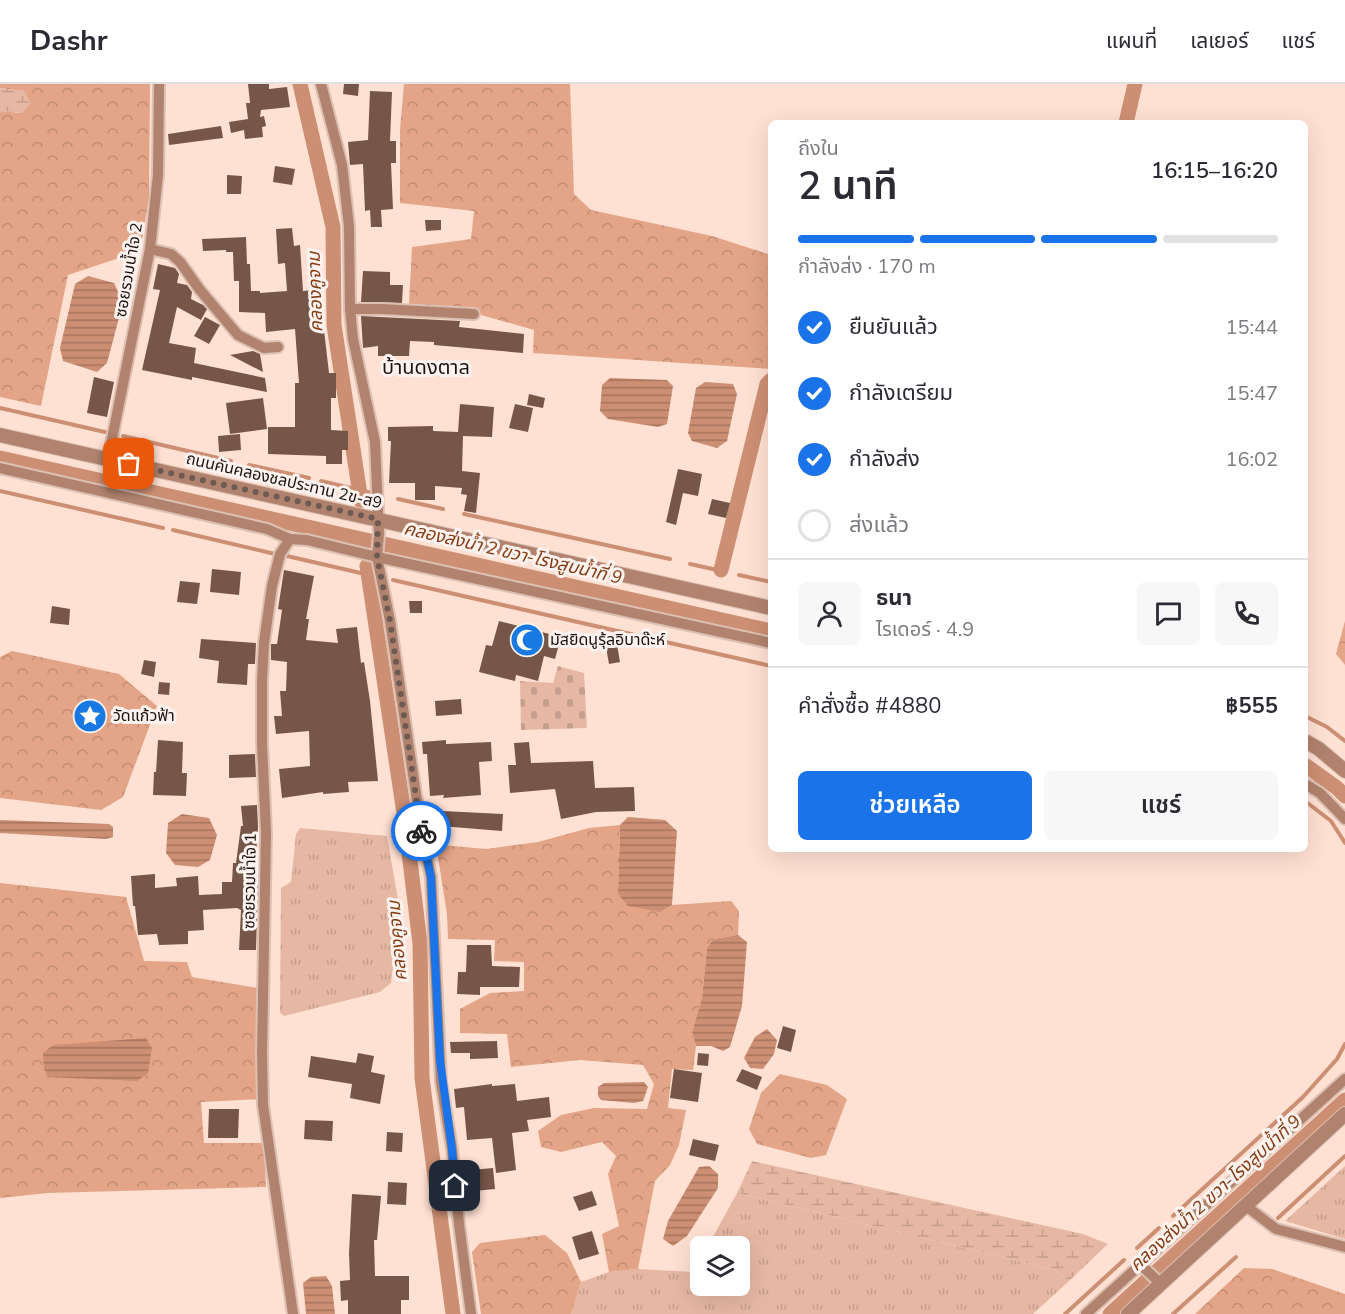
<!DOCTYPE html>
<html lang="th">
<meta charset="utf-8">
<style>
:root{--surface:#fff;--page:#f7f7f7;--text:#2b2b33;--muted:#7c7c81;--line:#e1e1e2;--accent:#1a73e8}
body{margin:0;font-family:"Nunito Sans","Noto Sans Thai",sans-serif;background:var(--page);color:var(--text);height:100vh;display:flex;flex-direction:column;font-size:22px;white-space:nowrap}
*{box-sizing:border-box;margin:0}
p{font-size:20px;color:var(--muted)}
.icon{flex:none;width:33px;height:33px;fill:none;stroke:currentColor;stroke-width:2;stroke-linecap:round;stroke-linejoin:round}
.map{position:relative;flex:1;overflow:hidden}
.panel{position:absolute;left:768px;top:36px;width:540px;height:732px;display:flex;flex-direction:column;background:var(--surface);border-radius:9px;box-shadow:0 6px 24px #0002}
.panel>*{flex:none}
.controls{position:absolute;left:690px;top:1152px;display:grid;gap:12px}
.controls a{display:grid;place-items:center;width:60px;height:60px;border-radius:9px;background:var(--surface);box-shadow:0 6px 24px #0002;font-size:30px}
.pin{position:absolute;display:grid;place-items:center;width:51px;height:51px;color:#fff;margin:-26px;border-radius:12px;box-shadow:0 3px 9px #0006}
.courier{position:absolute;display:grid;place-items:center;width:60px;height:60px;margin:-30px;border:4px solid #1a73e8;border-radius:50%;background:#fff;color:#222;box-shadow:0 2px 8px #0007}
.overview em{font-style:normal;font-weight:600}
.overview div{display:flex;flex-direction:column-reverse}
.overview{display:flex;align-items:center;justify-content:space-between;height:102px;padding:0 30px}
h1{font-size:39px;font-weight:600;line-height:45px}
.bar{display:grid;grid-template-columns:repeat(4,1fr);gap:9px 6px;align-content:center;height:72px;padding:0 30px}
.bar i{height:8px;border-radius:4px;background:var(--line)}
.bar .on{background:var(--accent)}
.bar p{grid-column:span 4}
.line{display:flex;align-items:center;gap:15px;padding:0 30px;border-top:2px solid var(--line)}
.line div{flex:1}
.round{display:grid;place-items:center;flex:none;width:63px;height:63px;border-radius:9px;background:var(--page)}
ol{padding:0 30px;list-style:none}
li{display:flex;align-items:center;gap:18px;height:66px}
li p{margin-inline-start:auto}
li .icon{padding:6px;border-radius:50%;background:var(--accent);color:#fff;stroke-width:4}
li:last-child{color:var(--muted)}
li i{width:33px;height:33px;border:3px solid var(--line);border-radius:50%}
.primary-button{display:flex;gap:12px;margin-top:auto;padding:12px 30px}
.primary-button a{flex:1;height:69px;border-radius:9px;background:var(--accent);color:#fff;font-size:24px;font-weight:600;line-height:69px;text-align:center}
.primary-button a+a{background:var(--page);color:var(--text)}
header{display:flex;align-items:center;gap:36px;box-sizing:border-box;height:84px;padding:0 30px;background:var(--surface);border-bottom:2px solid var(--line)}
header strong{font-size:28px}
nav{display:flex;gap:33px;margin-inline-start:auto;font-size:21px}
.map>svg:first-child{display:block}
.grass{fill:url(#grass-tufts)}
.forest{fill:url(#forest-crowns)}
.wetland{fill:url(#wetland-marsh)}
.cemetery{fill:url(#cemetery-stones)}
.water{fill:url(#water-rules)}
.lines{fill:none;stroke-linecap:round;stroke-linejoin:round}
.stream{stroke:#cd8f73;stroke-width:4}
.canal{stroke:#cd8f73;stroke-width:15}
.building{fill:#765648}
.minor-casing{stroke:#dbc0b3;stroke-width:14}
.tertiary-casing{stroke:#dbc0b3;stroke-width:16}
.minor{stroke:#b1836e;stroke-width:10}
.tertiary{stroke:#b1836e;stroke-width:14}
.done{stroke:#6d5a52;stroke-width:6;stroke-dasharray:0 10.8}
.route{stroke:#1a73e8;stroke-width:8}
.labels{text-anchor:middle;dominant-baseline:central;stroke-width:6;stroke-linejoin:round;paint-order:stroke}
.street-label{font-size:16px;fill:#1f120c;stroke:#fbf3f0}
.poi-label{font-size:16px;fill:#1f120c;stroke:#fbf3f0;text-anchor:start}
.water-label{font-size:18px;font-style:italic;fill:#873c13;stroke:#fbf3f0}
.quarter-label{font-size:20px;fill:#1f120c;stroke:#fbf3f0}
</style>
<header>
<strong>Dashr</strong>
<nav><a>แผนที่</a><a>เลเยอร์</a><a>แชร์</a></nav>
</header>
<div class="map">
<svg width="1345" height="1230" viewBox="0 0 1345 1230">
<defs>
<pattern id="grass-tufts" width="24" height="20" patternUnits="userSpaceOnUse" patternTransform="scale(1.5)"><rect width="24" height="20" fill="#e6b8a4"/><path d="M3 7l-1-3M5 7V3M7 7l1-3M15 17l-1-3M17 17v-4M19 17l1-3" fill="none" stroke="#c59d8c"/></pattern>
<pattern id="forest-crowns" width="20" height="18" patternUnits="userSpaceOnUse" patternTransform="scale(1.5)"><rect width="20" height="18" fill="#e3a487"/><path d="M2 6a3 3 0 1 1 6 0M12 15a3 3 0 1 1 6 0" fill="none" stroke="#c28c73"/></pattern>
<pattern id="wetland-marsh" width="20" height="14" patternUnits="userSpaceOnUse" patternTransform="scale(1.5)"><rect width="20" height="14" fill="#e6b8a4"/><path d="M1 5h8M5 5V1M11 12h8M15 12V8" fill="none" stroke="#c59d8c"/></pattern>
<pattern id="cemetery-stones" width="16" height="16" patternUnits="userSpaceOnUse" patternTransform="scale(1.5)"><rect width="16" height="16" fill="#e6b8a4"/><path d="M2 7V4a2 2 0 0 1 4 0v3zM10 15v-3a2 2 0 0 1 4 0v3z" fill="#c59d8c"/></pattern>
<pattern id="water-rules" width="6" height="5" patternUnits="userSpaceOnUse" patternTransform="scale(1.5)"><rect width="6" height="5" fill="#cd8f73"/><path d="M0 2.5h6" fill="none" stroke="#a6735d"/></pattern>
</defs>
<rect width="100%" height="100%" fill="#ffe1d3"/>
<g class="grass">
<polygon points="300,744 387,752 400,827 391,899 380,908 284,932 280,929 281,804 291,798 296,750"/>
<polygon points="1345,1082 1345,1155 1285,1137"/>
<polygon points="737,1109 1055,1186 1069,1197 1033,1230 571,1230 581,1198 609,1188 638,1185 693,1188 700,1175 700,1202 740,1202 740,1162 708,1162"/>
</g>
<g class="forest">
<polygon points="0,0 150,0 149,114 140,167 68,191 41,322 0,313 0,27 22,29 24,7 0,4"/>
<polygon points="404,0 570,0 574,110 591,126 712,152 771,171 771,285 533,269 534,246 464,226 409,221 412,163 471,155 474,127 400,119 400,46"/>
<polygon points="1345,537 1345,581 1336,570"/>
<polygon points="12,567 119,590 157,622 123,713 101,726 0,714 0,573"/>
<polygon points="620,741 618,810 661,828 672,821 731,817 739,827 738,851 713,855 707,864 702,914 692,948 696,962 693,986 672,985 668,1024 686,1026 679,1061 670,1081 655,1097 638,1185 609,1188 602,1150 619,1142 608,1090 616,1072 602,1058 561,1068 541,1063 538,1047 561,1031 594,1024 647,1025 654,1000 643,981 580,976 511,983 507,950 460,949 460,925 490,909 524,907 524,878 494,877 495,856 448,855 447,830 437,767 442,761 486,765 538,758 589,744"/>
<polygon points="0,799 126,813 144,877 187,878 192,893 257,904 265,913 262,1015 201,1018 204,1059 264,1059 266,1103 48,1109 0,1114"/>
<polygon points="780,990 827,1001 847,1015 826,1071 811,1074 757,1060 749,1045 761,1009"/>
<polygon points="545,1151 567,1169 581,1198 571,1230 481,1230 472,1168 480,1159"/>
<polygon points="1244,1184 1272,1185 1345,1210 1345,1230 1195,1230"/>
</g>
<g class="wetland">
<polygon points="0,4 24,7 31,19 22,29 0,27"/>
<polygon points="752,1077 1083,1150 1108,1160 1069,1197 1055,1186 737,1109"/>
</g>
<polygon class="cemetery" points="558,582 584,589 587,644 521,646 520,597 553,599"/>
<g class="water">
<polygon points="88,192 114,199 123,219 107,279 97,288 63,277 60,264 75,200"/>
<polygon points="610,294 667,296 673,302 667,340 658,343 608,335 600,327 602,301"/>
<polygon points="705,298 733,300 737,310 727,357 717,364 692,357 688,349 696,304"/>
<polygon points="182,730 209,734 217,751 210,776 198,783 175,781 166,769 168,739"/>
<polygon points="628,733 665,736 677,747 672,821 661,828 628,822 618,810 620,741"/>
<polygon points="0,736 109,740 113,743 113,753 106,755 0,749"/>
<polygon points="738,851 747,858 742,922 730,963 723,967 711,962 696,962 692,948 702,914 707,864 713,855"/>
<polygon points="767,945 777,956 774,970 763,985 750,984 744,974 755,953"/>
<polygon points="146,954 152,964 148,989 137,997 48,993 44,985 43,969 54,961"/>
<polygon points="644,998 648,1003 643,1017 634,1019 601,1016 598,1012 598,1003 604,999"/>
<polygon points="709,1082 718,1090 718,1104 687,1152 673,1162 663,1155 668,1137 699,1083"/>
<polygon points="326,1192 332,1202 335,1230 306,1230 303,1199 311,1193"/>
</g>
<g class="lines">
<g class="stream">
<polyline points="0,324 105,348"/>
<polyline points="123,352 231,377"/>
<polyline points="249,381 309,394"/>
<polyline points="321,397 372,409"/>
<polyline points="0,407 163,444"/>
<polyline points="398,415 443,425"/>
<polyline points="464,430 670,475"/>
<polyline points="173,446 275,470"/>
<polyline points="287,472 378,493"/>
<polyline points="690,480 722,487"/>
<polyline points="739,491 771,498"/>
<polyline points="393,496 771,582"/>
<polyline points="1305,632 1327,643 1345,657"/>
<polyline points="1305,717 1331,737 1345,759"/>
<polyline points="1173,1132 1303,1013 1337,975 1345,960"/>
<polyline points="1278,1134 1345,1072"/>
<polyline points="1137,1164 1159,1144"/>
<polyline points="1065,1230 1124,1176"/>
<polyline points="1173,1230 1236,1173"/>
</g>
<g class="canal">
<polyline points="300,0 333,143 334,241 361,417"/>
<polyline points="1126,39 1135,0"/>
<polyline points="0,374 771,547"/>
<polyline points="367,482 405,736 420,859 422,994 453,1230"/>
<polyline points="721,486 767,300 771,296"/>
<polyline points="1305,681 1337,704 1345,712"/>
<polyline points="1110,1230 1345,1016"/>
</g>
</g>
<g class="building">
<polygon points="248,0 269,0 269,5 287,3 290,23 261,26 260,33 264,32 266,42 262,43 263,53 245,55 244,46 231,49 229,38 248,35 246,19 250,19"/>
<polygon points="344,0 359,0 358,12 343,10"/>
<polygon points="370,7 392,8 390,57 396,57 396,79 391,79 393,125 381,126 382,143 371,143 370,126 365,127 363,80 350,81 348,58 368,56"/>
<polygon points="221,42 223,54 169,61 168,50"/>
<polygon points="275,82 295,85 292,101 273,98"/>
<polygon points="227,91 242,92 241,110 227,110"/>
<polygon points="425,136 441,136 441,146 426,147"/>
<polygon points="292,144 294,162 300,161 303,207 314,206 317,229 322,229 329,289 336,289 336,314 331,314 331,346 348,347 348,366 342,366 342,380 326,380 326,372 268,370 268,343 295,343 295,299 299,299 295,245 266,248 265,229 239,228 239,197 234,197 233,168 226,168 226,166 203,167 202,155 246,153 247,180 250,180 251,207 260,207 260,209 287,207 285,179 278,180 276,145"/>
<polygon points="158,180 175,184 179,190 177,199 187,201 192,208 191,215 203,221 207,225 201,236 177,223 169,259 196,264 194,279 265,294 267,308 192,293 192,296 142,286 160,206 153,205"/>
<polygon points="363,187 390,188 390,201 403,201 402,219 361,218"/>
<polygon points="361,232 460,237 459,243 524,250 523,269 434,261 434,258 410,257 409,272 378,272 378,262 363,264"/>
<polygon points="205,233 220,241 209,260 194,252"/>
<polygon points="253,267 260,270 263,288 230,271"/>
<polygon points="94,293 114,298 107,333 87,329"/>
<polygon points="529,310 545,314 543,324 527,321"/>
<polygon points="263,314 267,345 230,350 226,319"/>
<polygon points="460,320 494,323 492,353 463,352 462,387 480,389 476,429 464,427 467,411 461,410 462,404 435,402 435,416 415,416 415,399 389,399 391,357 388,357 388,343 433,342 433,347 458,348"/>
<polygon points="515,320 533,324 528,348 509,344"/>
<polygon points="240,350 241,366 219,368 218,352"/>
<polygon points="678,385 702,390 698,412 683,409 676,441 666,438"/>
<polygon points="712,415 730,419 726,434 708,430"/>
<polygon points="212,485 241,488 239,511 210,508"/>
<polygon points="284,486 314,492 306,535 309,535 306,556 338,559 336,545 357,543 361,579 364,578 370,617 378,697 348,698 349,708 323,710 323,708 282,714 279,685 310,682 309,647 276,650 274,632 282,632 280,607 286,607 287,578 271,576 271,560 277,560 282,526 278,525"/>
<polygon points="180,497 200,499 197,520 177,518"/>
<polygon points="409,517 422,517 422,529 410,529"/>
<polygon points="52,522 70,525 69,541 50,539"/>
<polygon points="499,537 561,553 555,575 544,572 538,597 516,591 515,597 479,588 486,561 492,562"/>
<polygon points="201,555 256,559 255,580 248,580 247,601 217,599 219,577 199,574"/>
<polygon points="617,561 620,578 609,580 606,563"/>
<polygon points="144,576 156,578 154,593 141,590"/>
<polygon points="159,598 170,599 169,611 158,610"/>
<polygon points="461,615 462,630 436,632 435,617"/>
<polygon points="158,656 183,658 182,689 187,689 186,712 153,711 154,688 156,688"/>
<polygon points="446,656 446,660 491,658 492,677 479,678 481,711 443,714 444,711 430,712 427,670 423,670 422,658"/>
<polygon points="529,658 531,679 593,677 595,704 634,703 635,727 596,728 561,735 555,705 510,709 508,681 516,681 514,659"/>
<polygon points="255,670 256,693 229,694 229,671"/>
<polygon points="257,721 258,743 254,799 258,799 256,866 239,866 241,826 237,824 203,826 204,846 188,847 188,860 159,861 157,850 138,851 135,822 133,822 131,792 155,790 155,804 177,802 176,794 198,792 199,811 222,810 222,798 232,798 233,779 236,779 241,742 243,742 241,722"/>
<polygon points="442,727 503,730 502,747 428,741 427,735 442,733"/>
<polygon points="467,861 491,861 492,882 520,883 519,903 480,903 480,911 457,910 458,888 466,888"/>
<polygon points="783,942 796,946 791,968 777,964"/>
<polygon points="497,957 498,974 470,975 470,969 451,969 450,958"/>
<polygon points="358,969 374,972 371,988 385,991 380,1020 350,1014 352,1000 308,993 311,972 356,979"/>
<polygon points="698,969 709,970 708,982 697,981"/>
<polygon points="674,985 702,989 698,1018 670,1014"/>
<polygon points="742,985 762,993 757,1006 736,997"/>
<polygon points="492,1000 492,1002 515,1000 517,1017 549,1013 551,1033 527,1036 529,1047 512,1049 516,1086 496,1089 492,1054 467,1056 464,1023 456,1024 454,1005"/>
<polygon points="209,1025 239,1025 238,1054 208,1054"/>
<polygon points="305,1036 333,1037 332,1057 304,1055"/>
<polygon points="387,1048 403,1049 402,1068 386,1067"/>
<polygon points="693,1055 719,1061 715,1077 689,1071"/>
<polygon points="493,1084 495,1105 464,1108 462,1091 472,1090 471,1086"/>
<polygon points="388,1098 407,1099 406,1121 387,1120"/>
<polygon points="592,1107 597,1121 579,1127 573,1113"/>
<polygon points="352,1110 381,1112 377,1156 374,1156 375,1192 409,1192 409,1216 401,1216 401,1230 348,1230 348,1216 341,1217 340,1197 350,1196 349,1169"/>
<polygon points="592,1147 599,1170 579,1176 572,1153"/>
</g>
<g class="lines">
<defs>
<g id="minor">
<polyline points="321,0 342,81 349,142 350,225 353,255 375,358 379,450 377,473 390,537 422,750 431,793 441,998 452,1065 459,1140 471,1230"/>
<polyline points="150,165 171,170 180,178 200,206 238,251 264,264 278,263"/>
<polyline points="350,225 382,225 474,230"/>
<polyline points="108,375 150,165 158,91 159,0"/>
<polyline points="0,384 267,445 290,455 307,456 377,473 771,559"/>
<polyline points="290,455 280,470 272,502 264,559 262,597 262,659 266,748 262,969 263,1021 293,1230"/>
<polyline points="1305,700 1320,709 1345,735"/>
<polyline points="1246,1122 1276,1145 1345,1163"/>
<polyline points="1140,1180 1161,1200"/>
<polyline points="1086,1230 1345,995"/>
</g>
<g id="tertiary">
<polyline points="0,351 771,524"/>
<polyline points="1305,657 1319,665 1345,687"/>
<polyline points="1128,1230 1345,1030"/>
</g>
</defs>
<use href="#minor" class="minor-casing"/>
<use href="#tertiary" class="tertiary-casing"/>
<use href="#minor" class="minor"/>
<use href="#tertiary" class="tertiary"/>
</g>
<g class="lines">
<polyline class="done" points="129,380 378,435 377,473 390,537 421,747"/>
<polyline class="route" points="421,747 431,793 440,976 452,1065 455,1102"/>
</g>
<defs>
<symbol id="mosque-disc" viewBox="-11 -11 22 22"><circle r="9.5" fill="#1779e1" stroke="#fbf3f0"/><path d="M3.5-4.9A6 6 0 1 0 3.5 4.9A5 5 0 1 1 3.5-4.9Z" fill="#fff"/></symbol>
<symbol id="sight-disc" viewBox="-11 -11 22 22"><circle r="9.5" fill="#1779e1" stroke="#fbf3f0"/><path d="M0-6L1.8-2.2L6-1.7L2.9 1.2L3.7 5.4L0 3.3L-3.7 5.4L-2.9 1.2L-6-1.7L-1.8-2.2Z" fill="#fff"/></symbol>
</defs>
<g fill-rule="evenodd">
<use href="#mosque-disc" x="508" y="537" width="38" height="38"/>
<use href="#sight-disc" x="71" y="613" width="38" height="38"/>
</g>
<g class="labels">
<g class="street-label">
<text transform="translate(129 186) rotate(-80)">ซอยรวมน้ำใจ 2</text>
<text transform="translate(284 397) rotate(13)">ถนนคันคลองชลประทาน 2ข-ส9</text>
<text transform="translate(250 797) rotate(-89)">ซอยรวมน้ำใจ 1</text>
</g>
<g class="poi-label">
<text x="550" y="556">มัสยิดนูรุ้ลอิบาด๊ะห์</text>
<text x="113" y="632">วัดแก้วฟ้า</text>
</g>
<g class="water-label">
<text transform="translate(315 208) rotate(-92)">คลองคูจาม</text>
<text transform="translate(513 469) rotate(13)">คลองส่งน้ำ 2 ขวา-โรงสูบน้ำที่ 9</text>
<text transform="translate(397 857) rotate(-95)">คลองคูจาม</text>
<text transform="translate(1215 1109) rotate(-42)">คลองส่งน้ำ 2 ขวา-โรงสูบน้ำที่ 9</text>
</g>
<g class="quarter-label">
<text x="426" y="283">บ้านดงตาล</text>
</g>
</g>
</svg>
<div class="controls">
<a><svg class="icon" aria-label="layers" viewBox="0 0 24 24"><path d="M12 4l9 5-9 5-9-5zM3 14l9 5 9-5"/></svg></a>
</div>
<div class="pin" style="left:129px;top:380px;background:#ea580c"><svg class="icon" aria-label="bag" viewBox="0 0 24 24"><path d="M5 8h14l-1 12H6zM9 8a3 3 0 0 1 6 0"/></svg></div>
<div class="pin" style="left:455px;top:1102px;background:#1f2937"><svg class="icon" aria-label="home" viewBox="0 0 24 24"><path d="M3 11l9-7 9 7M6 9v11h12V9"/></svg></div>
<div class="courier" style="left:421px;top:747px"><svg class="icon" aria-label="bike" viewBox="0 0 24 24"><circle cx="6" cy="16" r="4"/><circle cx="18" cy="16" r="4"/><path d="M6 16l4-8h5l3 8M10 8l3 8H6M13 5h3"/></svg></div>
<section class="panel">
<div class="overview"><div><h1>2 นาที</h1><p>ถึงใน</p></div><em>16:15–16:20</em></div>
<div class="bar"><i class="on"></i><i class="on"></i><i class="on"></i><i></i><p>กำลังส่ง · 170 m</p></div>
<ol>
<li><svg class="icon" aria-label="check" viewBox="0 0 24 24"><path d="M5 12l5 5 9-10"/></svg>ยืนยันแล้ว<p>15:44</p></li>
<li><svg class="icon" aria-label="check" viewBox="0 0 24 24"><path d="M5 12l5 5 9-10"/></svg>กำลังเตรียม<p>15:47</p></li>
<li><svg class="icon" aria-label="check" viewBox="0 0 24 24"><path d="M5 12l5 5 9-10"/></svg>กำลังส่ง<p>16:02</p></li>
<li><i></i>ส่งแล้ว</li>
</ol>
<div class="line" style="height:108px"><a class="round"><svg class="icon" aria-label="person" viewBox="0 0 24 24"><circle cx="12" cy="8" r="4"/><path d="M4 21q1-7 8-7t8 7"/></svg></a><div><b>ธนา</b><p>ไรเดอร์ · 4.9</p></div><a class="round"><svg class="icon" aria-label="chat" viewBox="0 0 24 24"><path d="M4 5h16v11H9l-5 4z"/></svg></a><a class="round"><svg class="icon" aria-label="phone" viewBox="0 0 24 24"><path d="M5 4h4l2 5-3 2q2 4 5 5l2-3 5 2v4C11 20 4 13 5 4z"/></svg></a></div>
<div class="line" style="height:78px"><div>คำสั่งซื้อ #4880</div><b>฿555</b></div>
<div class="primary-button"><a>ช่วยเหลือ</a><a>แชร์</a></div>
</section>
</div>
